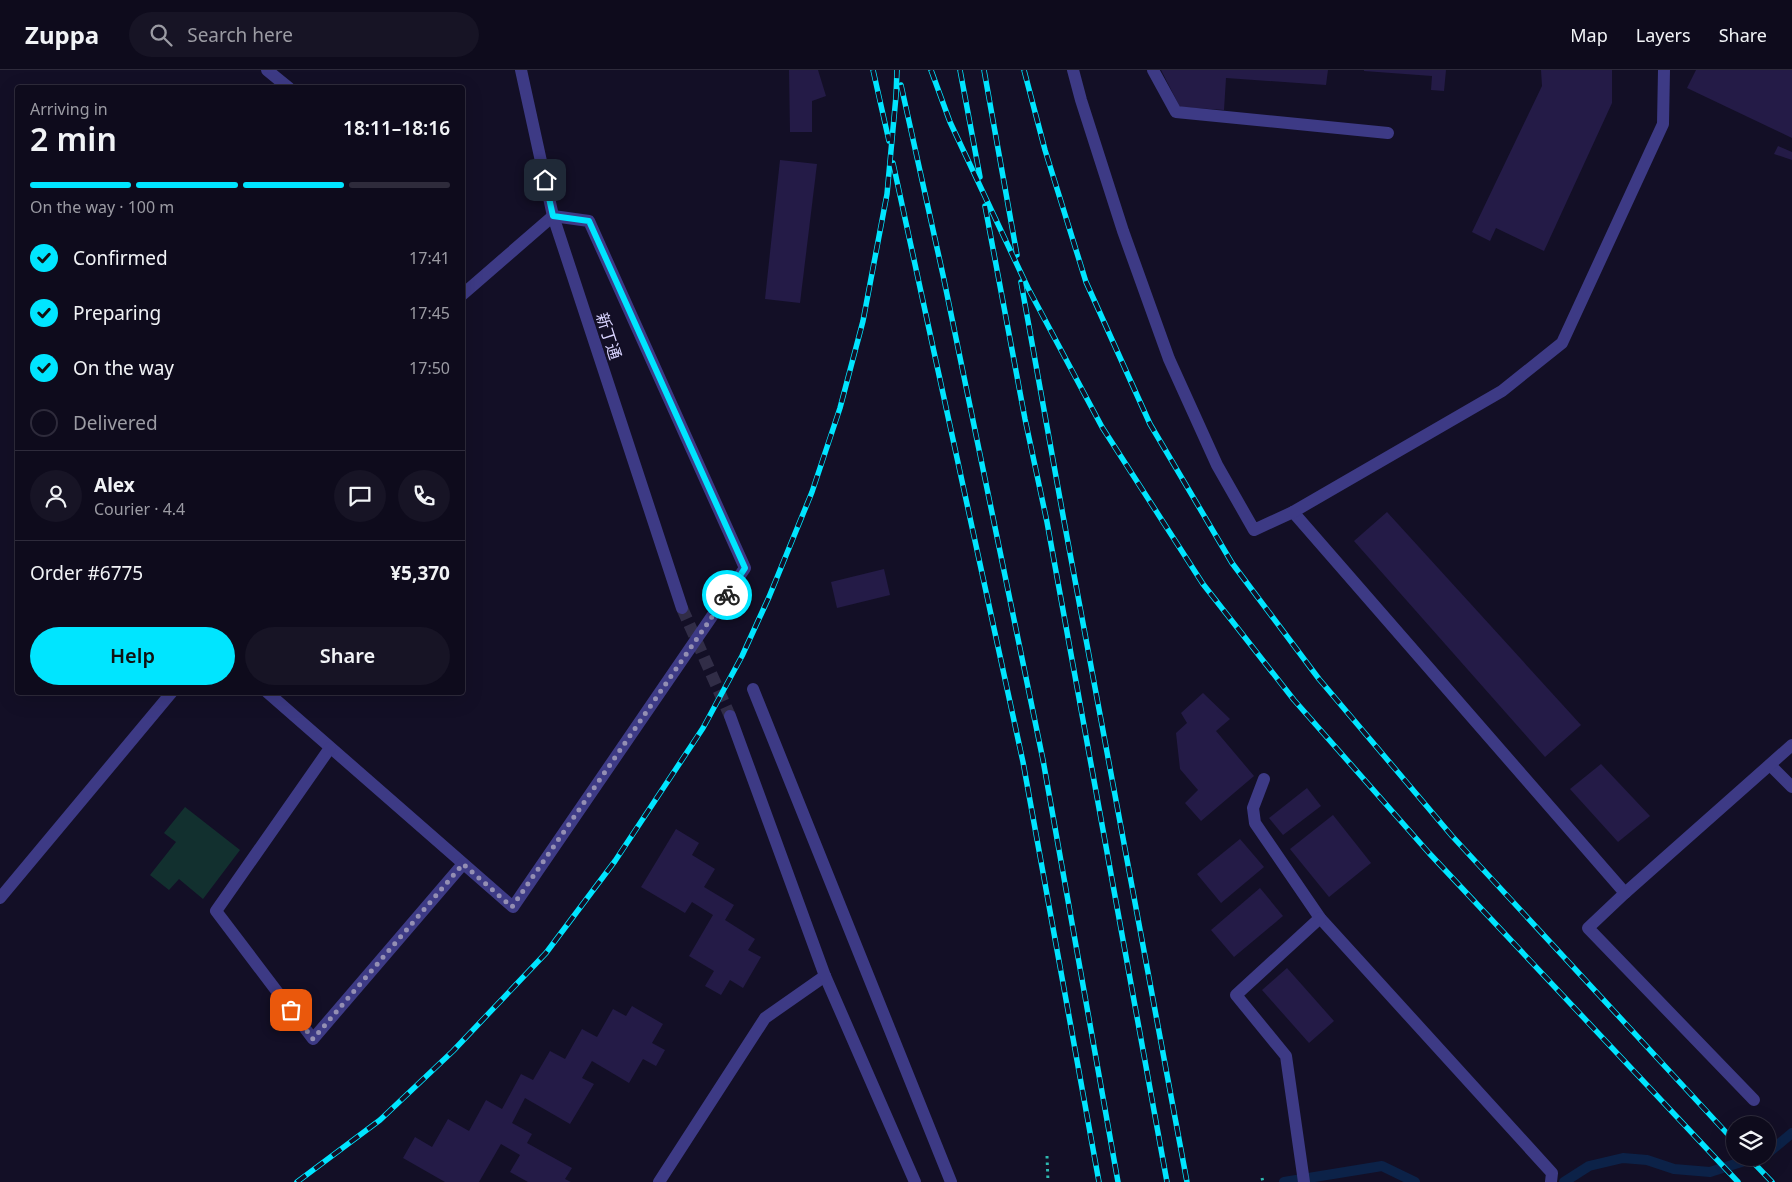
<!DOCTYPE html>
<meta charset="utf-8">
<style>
:root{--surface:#0e0b1c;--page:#171425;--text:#f1f3f6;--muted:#9b9ba3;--line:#2e2b3b;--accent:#00e5ff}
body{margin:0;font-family:"Noto Sans","Noto Sans JP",sans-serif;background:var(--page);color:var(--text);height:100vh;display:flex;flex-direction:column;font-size:19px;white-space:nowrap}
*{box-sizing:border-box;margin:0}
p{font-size:16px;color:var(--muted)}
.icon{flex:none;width:28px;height:28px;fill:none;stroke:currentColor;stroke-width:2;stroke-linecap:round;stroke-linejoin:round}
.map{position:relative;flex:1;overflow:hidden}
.side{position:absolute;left:15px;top:15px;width:450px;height:610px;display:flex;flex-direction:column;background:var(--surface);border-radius:5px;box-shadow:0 5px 20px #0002,0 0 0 1px var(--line)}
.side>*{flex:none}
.tools{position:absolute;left:1726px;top:1046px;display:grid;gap:10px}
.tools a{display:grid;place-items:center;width:50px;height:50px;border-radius:50%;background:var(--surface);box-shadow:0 5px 20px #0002,0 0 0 1px var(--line);font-size:25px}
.pin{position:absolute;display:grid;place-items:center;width:42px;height:42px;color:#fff;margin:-21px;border-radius:10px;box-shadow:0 2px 8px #0006}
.courier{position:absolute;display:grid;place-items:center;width:50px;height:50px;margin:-25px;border:4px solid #00e5ff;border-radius:50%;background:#fff;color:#222;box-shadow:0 1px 6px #0007}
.head em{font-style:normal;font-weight:600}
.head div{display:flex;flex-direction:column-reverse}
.head{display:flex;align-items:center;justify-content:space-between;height:85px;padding:0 15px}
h1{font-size:32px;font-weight:600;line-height:38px}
.bar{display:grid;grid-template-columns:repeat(4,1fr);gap:8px 5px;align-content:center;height:60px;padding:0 15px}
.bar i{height:6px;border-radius:4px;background:var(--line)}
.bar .active{background:var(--accent)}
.bar p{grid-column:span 4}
.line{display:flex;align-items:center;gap:12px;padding:0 15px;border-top:1px solid var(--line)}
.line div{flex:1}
.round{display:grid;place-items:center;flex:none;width:52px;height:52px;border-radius:26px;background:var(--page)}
ol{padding:0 15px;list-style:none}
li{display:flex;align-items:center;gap:15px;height:55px}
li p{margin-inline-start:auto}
li .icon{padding:5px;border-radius:50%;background:var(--accent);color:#111;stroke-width:4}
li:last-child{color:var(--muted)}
li i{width:28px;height:28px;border:2px solid var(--line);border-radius:50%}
.cta{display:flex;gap:10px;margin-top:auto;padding:10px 15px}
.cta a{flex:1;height:58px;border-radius:30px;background:var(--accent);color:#111;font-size:20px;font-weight:600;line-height:58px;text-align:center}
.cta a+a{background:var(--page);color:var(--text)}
header{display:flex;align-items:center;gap:30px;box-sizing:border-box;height:70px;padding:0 25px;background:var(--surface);border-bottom:1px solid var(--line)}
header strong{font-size:24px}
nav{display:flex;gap:28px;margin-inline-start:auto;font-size:18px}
.search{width:350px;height:45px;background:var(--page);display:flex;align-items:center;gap:12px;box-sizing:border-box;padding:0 18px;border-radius:28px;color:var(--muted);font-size:19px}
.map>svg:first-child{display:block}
.green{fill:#12302f}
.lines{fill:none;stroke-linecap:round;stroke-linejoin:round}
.stream{stroke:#0c2248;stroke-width:10}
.building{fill:#241b47}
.tertiary-tunnel{stroke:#312d47;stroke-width:12;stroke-dasharray:12 6;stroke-linecap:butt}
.path{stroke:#2fb8b0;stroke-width:3;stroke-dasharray:2.5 4;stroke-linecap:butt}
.service{stroke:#3d3a85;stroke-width:12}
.minor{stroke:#3d3a85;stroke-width:12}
.tertiary{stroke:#3d3a85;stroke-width:12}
.rail-casing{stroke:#00e5ff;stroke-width:5.5}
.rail{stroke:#130f26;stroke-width:4;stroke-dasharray:11;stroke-linecap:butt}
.done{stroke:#948fb3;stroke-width:5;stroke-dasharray:0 9}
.route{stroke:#00e5ff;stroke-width:6}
.labels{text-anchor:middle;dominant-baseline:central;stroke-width:4.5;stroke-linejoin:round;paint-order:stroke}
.street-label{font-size:16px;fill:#d9d4ff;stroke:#130f26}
</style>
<header>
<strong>Zuppa</strong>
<div class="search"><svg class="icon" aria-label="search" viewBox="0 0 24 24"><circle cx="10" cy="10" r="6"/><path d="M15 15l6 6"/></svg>Search here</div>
<nav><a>Map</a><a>Layers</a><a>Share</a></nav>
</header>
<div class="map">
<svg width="1792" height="1112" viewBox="0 0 1792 1112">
<rect width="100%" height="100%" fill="#130f26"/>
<polygon class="green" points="185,737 240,780 203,829 179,809 169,820 150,805 176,772 164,763"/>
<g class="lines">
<g class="stream">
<polyline points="1768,1083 1792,1063"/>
<polyline points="1284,1112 1382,1096 1415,1112"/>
<polyline points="1564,1112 1589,1096 1623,1088 1647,1090 1674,1099 1710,1102 1754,1088"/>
</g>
</g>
<g class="building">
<polygon points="789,0 818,0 826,26 812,31 812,62 790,62"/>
<polygon points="1161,0 1328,0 1326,15 1226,8 1224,40 1180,37"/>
<polygon points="1364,0 1446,0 1444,21 1431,20 1432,6 1364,1"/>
<polygon points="1541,0 1612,0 1612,33 1544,181 1496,158 1490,171 1472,162 1542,16"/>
<polygon points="1696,0 1792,0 1792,68 1687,18"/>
<polygon points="1778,76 1792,82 1792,90 1774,84"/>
<polygon points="780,90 817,94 800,233 765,229"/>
<polygon points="1387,442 1581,655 1545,687 1354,471"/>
<polygon points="884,499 890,525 837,538 831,512"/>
<polygon points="1203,623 1230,649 1216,661 1254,706 1201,751 1185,733 1198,720 1180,699 1176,663 1187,653 1181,643"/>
<polygon points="1601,694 1650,746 1618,772 1570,719"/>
<polygon points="1307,718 1321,736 1283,765 1269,748"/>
<polygon points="1333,745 1371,793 1329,827 1290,779"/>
<polygon points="676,759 699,773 692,785 715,799 704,817 734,835 725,850 755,869 748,880 761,887 743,918 730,910 721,925 705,916 714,901 689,886 713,845 692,832 685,843 641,817"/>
<polygon points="1240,769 1264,797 1221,833 1197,804"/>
<polygon points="1260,818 1283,846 1234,887 1211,860"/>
<polygon points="1287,898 1334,951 1309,973 1262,920"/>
<polygon points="632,936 663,954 652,973 665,980 656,996 643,989 629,1013 592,991 582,1008 594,1014 570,1054 525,1028 512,1053 532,1064 527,1073 572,1098 565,1109 571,1112 528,1112 510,1102 520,1085 501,1074 479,1112 445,1112 403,1088 415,1067 432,1077 448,1049 469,1061 486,1030 502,1039 521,1004 533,1010 550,981 565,989 582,959 597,967 613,939 626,946"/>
</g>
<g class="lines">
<polyline class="tertiary-tunnel" points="682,538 730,646"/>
<g class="path">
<polyline points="1047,1086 1048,1112"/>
<polyline points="1262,1108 1263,1112"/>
</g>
<polyline class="service" points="1293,442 1625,823"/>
<g class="minor">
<polyline points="267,0 289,18"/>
<polyline points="1073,0 1081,30 1123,161 1169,289 1217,395 1254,460 1293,442 1502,321 1562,273 1663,54 1664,0"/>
<polyline points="1153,0 1176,42 1388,63"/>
<polyline points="753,619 951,1112"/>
<polyline points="267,622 513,837 745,498 589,151 553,146 462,225"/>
<polyline points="330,678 216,841 313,969 463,794"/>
<polyline points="1770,695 1792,717"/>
<polyline points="1264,709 1253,738 1255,753 1320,848 1552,1103 1551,1112"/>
<polyline points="0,828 172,622"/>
<polyline points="1754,1030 1588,858 1625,823 1792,675"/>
<polyline points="659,1112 765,948 825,906"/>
<polyline points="1304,1112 1286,986 1236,925 1320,848"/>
</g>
<g class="tertiary">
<polyline points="521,0 553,146 682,538"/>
<polyline points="730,646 825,906 915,1112"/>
</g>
<defs>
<g id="rail">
<polyline points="873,0 889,71"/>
<polyline points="931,0 950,52 1028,218 1102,357 1203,514 1294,630 1429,783 1738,1112"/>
<polyline points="960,0 980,107"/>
<polyline points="984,0 1017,185"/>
<polyline points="1024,0 1045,80 1086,212 1150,354 1232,493 1319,609 1452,766 1735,1072"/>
<polyline points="901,15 943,205 1043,690 1118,1112"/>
<polyline points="893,93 1023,692 1099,1112"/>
<polyline points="985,136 1025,349 1047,452 1167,1112"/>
<polyline points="1021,212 1064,451 1187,1112"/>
<polyline points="1749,1088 1772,1112"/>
<polyline points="297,1112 380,1050 453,981 546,883 615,791 703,658 742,586 769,527 812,422 840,338 863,251 887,124 896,26 897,0"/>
</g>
</defs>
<use href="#rail" class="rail-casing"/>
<use href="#rail" class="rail"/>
</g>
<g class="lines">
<polyline class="done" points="291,940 313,969 463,794 512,837 727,525"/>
<polyline class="route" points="545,110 553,146 589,151 745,498 727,525"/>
</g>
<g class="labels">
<g class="street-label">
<text transform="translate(609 266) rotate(72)">新丁通</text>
</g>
</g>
</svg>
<div class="tools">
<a><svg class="icon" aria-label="layers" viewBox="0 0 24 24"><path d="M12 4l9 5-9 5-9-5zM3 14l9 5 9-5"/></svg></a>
</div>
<div class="pin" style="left:291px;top:940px;background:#ea580c"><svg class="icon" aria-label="bag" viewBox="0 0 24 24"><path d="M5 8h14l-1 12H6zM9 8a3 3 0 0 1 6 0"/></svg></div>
<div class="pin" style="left:545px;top:110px;background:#1f2937"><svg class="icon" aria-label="home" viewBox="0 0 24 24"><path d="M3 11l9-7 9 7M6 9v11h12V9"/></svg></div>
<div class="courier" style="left:727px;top:525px"><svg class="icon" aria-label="bike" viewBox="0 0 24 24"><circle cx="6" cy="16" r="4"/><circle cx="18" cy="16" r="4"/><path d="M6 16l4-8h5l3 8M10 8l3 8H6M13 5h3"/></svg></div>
<section class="side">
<div class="head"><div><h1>2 min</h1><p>Arriving in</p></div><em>18:11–18:16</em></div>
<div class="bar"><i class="active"></i><i class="active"></i><i class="active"></i><i></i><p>On the way · 100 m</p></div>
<ol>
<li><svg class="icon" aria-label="check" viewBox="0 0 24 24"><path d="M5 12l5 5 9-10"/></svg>Confirmed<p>17:41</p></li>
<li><svg class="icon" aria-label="check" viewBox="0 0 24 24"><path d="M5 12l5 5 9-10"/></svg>Preparing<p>17:45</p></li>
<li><svg class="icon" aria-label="check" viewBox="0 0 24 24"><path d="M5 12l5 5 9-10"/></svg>On the way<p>17:50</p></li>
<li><i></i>Delivered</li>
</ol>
<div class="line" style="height:90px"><a class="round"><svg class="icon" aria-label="person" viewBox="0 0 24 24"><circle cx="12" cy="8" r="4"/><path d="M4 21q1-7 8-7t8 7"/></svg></a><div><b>Alex</b><p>Courier · 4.4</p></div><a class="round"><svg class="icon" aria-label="chat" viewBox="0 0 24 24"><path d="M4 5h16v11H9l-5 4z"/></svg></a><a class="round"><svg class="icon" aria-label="phone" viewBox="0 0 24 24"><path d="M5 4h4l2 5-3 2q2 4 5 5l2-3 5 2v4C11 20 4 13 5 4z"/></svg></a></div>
<div class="line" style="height:65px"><div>Order #6775</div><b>¥5,370</b></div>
<div class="cta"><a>Help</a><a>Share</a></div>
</section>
</div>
